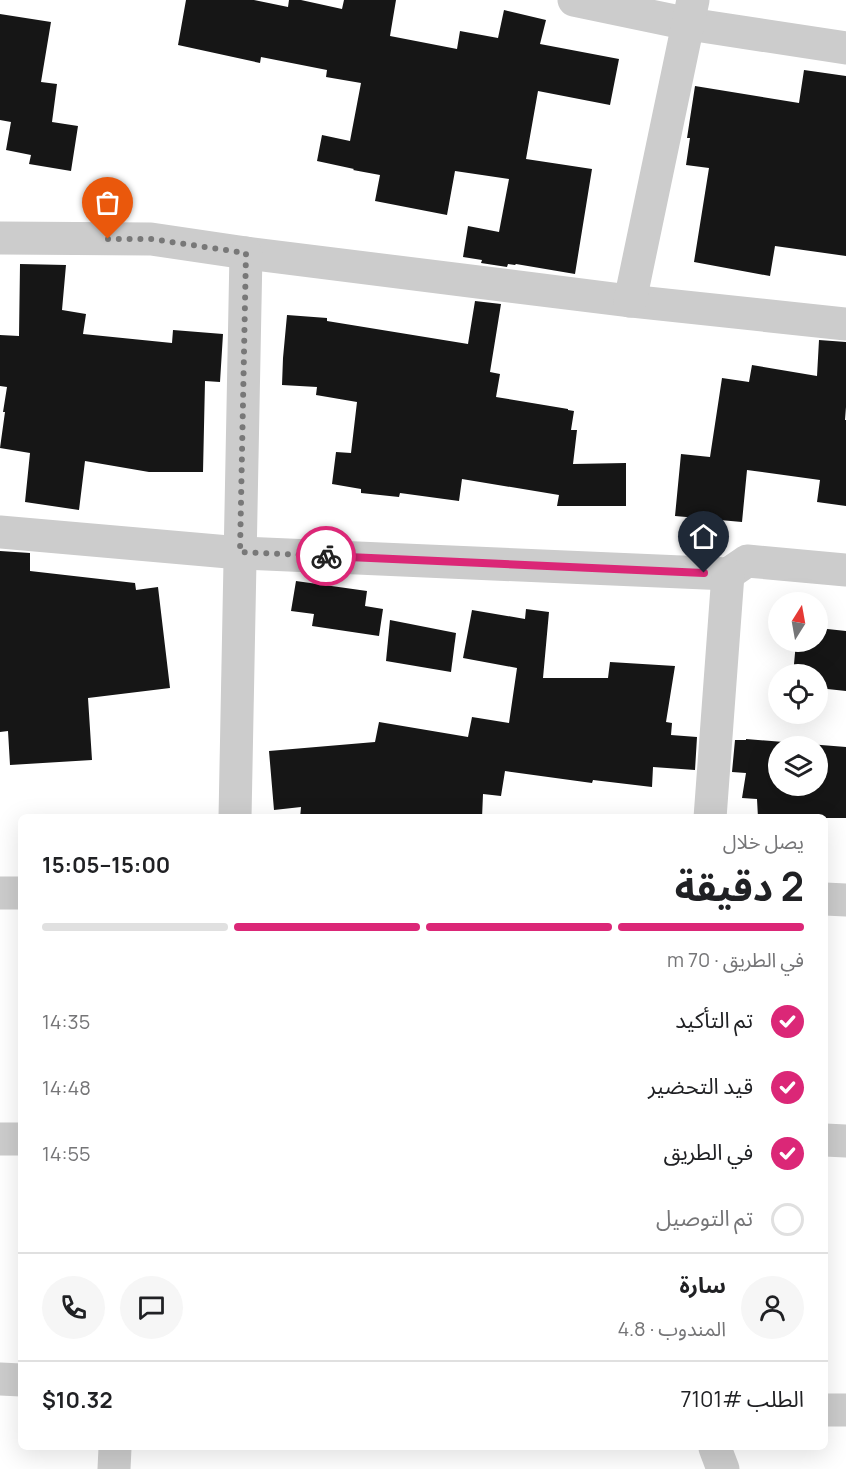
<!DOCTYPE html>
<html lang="ar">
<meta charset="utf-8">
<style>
:root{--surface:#fff;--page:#f6f6f6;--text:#202124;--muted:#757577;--line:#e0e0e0;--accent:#db2777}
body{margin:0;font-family:Manrope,"Noto Sans Arabic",sans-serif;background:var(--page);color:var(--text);direction:rtl;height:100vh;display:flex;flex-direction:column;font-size:22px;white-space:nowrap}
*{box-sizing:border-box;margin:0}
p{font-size:20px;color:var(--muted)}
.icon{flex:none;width:33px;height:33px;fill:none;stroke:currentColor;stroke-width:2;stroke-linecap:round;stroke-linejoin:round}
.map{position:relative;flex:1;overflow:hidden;direction:ltr}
.details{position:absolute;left:18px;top:814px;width:810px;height:636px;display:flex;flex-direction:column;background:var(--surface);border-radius:9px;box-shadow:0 6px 24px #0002;direction:rtl}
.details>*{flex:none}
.needle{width:39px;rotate:11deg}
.controls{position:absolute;left:768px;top:592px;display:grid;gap:12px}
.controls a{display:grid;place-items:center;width:60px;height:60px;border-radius:50%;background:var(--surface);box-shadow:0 6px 24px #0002;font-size:30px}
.pin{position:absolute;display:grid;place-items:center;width:51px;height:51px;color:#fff;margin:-62px -26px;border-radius:50% 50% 50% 0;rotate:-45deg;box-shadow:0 0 6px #0007}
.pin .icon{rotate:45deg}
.courier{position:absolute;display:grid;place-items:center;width:60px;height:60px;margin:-30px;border:4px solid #db2777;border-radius:50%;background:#fff;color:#222;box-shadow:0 2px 8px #0007}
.summary em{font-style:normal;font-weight:700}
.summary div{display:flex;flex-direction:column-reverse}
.summary{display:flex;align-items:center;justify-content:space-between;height:102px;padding:0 24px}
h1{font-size:39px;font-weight:700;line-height:45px}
.bar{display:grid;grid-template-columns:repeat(4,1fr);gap:9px 6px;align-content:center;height:72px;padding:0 24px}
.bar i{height:8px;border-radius:4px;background:var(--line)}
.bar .active{background:var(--accent)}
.bar p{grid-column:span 4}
.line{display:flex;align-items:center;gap:15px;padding:0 24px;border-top:2px solid var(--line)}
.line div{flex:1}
.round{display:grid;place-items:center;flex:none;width:63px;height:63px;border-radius:32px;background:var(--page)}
ol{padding:0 24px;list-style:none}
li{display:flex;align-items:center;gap:18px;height:66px}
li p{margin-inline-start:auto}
li .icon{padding:6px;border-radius:50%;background:var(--accent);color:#fff;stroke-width:4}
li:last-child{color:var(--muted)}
li i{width:33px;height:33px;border:3px solid var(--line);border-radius:50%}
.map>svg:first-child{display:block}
.building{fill:#161616;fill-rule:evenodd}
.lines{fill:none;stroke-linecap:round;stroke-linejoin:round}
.minor{stroke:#ccc;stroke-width:33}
.done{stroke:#787878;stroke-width:6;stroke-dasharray:0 10.8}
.route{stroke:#db2777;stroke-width:8}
</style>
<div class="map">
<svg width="846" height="1469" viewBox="0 0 846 1469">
<rect width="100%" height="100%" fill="#fff"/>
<g class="building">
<polygon points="186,0 254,0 288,7 289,0 301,0 342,9 344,0 396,0 390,36 457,49 460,31 498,38 504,10 546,20 540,44 619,59 610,105 538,91 526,159 592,169 575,274 516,264 515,265 508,264 507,267 481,263 482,260 463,257 468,226 499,232 509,179 455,171 447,215 375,201 380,175 353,170 354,169 317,161 322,135 350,141 361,83 326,77 327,70 261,57 260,63 178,45"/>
<polygon points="0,14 51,22 41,82 57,84 52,122 78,126 71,171 29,164 31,155 6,150 11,122 0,120"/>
<polygon points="804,70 846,76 846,256 775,246 770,276 694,262 709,168 686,165 690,138 687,138 695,86 799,103"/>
<polygon points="20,264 66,265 62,310 86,314 83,334 172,343 173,330 223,334 220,382 205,381 203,472 149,472 85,461 79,510 25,502 30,453 0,448 5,412 3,412 7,387 0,386 0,335 19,336"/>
<polygon points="475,301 501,304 490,372 500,374 496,397 568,409 568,410 574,411 571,430 577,430 573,464 626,463 626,506 557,506 559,495 462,479 459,501 400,493 399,497 361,493 361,489 332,484 336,452 351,453 357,402 316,395 317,387 282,385 283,358 287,315 327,318 327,321 468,344"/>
<polygon points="819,340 846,342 846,407 845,420 846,420 846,506 817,502 820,480 747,470 742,522 675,516 681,454 710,457 722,378 749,382 752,365 817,376"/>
<polygon points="0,551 30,553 30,571 135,583 136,590 158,587 170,688 88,698 92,760 10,765 8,731 0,732"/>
<polygon points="296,581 367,591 365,606 383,609 379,636 312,626 314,614 291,611"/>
<polygon points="526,609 549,612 543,678 608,678 610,662 675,666 666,722 672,723 671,735 697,737 695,770 653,767 652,787 593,780 592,783 505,771 501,796 483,794 482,818 300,818 301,807 274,810 269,751 375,742 379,722 468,737 472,717 509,723 517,668 463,658 472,610 525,619"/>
<polygon points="390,620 456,633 451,672 386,661"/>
<polygon points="818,628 846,631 846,691 818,688 818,675 793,675 796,642 818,642"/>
<path d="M746 739 846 747V818H758L757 799 742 798 746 773 732 772 735 740H746ZM778 747H818V786H778Z"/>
</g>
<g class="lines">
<g class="minor">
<polyline points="574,0 689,24 846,48"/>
<polyline points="0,238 151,239 246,253 630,301 846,324"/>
<polyline points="630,301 693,0"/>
<polyline points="0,532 240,553 728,574 747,561 846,570"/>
<polyline points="235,818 246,253"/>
<polyline points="710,818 728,574"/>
<polyline points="0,893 21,893"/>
<polyline points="825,899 846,900"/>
<polyline points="0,1139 21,1139"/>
<polyline points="825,1140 846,1141"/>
<polyline points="0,1379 21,1380"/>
<polyline points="825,1410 846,1410"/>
<polyline points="715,1448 723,1469"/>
<polyline points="114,1469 115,1448"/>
</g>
</g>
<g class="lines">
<polyline class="done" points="108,239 151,239 246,253 240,552 326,556"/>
<polyline class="route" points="326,556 704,573"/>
</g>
</svg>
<div class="controls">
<a><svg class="needle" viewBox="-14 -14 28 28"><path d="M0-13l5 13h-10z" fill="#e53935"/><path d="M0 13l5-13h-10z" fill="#757577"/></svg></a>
<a><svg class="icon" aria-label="locate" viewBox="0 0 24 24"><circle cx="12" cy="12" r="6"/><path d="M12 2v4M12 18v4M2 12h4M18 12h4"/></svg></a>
<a><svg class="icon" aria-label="layers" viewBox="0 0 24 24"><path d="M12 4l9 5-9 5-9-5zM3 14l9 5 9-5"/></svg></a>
</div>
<div class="pin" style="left:108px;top:239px;background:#ea580c"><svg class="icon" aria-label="bag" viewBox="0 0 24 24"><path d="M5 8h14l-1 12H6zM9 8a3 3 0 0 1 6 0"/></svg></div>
<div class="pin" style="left:704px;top:573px;background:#1f2937"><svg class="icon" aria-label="home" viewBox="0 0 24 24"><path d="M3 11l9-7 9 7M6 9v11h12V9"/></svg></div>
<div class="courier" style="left:326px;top:556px"><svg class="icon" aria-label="bike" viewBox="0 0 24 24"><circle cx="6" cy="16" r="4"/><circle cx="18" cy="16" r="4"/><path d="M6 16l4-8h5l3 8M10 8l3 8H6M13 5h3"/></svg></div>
<section class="details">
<div class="summary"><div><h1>2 دقيقة</h1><p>يصل خلال</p></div><em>15:00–15:05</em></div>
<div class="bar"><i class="active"></i><i class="active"></i><i class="active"></i><i></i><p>في الطريق · 70 m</p></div>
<ol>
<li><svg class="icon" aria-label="check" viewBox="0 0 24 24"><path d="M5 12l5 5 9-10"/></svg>تم التأكيد<p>14:35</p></li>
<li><svg class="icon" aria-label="check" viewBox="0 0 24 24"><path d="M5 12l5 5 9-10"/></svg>قيد التحضير<p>14:48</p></li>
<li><svg class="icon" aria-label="check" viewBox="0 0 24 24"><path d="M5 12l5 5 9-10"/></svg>في الطريق<p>14:55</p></li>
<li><i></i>تم التوصيل</li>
</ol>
<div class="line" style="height:108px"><a class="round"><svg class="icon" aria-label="person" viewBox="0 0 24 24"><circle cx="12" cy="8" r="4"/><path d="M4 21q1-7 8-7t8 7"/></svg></a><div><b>سارة</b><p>المندوب · 4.8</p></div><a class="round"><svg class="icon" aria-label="chat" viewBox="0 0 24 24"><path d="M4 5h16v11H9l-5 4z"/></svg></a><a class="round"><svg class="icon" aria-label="phone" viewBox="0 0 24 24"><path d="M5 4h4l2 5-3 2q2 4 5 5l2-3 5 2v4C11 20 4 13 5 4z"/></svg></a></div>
<div class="line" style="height:78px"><div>الطلب #7101</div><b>$10.32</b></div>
</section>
</div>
